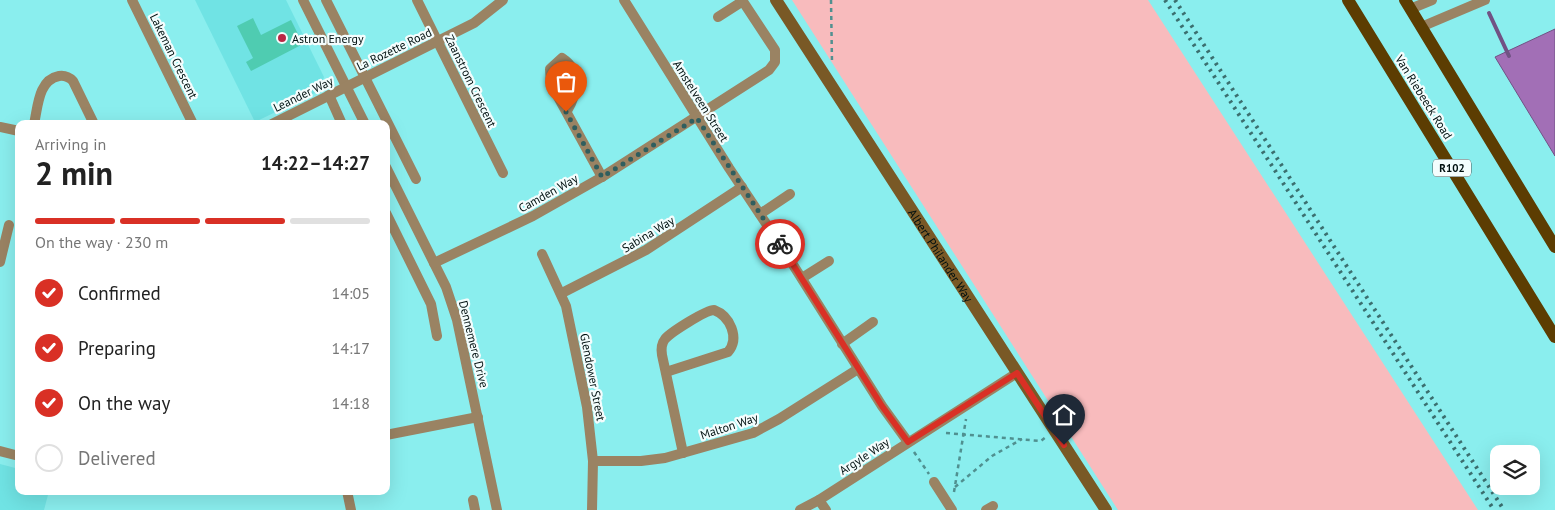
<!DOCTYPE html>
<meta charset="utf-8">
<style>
:root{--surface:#fff;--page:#f2f2f2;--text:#222;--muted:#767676;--line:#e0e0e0;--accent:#d93025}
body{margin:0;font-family:"PT Sans",sans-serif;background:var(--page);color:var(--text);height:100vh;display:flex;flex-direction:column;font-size:19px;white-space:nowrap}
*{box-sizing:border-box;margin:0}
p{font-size:16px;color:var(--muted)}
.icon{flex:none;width:28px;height:28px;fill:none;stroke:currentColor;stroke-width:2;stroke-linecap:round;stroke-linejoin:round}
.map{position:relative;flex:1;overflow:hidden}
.panel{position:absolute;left:15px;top:120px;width:375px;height:375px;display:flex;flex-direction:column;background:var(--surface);border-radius:10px;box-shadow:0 5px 20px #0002}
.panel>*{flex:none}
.fabs{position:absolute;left:1490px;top:445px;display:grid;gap:10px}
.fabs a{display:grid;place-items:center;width:50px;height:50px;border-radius:10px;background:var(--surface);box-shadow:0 5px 20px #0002;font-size:25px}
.pin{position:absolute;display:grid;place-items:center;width:42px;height:42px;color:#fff;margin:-51px -21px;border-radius:50% 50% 50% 0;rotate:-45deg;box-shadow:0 0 5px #0007}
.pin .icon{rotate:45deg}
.courier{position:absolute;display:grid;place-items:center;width:50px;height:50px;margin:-25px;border:4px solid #d93025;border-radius:50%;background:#fff;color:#222;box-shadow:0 1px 6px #0007}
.headline em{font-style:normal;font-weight:700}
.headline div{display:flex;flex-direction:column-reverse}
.headline{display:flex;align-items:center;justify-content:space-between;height:85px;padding:0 20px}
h1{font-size:32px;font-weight:700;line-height:38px}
.bar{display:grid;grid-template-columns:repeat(4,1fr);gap:8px 5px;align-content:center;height:60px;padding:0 20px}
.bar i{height:6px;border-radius:4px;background:var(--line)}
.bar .on{background:var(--accent)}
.bar p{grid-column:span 4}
ol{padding:0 20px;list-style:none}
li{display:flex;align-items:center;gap:15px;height:55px}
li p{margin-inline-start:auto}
li .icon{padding:5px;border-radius:50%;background:var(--accent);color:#fff;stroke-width:4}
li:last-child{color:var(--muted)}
li i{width:28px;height:28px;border:2px solid var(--line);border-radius:50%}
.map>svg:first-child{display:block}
.built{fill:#70e3e4}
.green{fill:#f8bbbd}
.water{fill:#a26fb6;stroke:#715284}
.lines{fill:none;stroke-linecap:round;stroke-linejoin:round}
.stream{stroke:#715284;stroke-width:4}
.building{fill:#4fccb1}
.path{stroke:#509090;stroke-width:2.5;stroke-dasharray:4 4;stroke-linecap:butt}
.street{stroke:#9a8363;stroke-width:10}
.secondary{stroke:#795926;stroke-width:12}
.primary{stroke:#5c3d02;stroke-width:12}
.rail{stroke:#3b6f6f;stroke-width:4;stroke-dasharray:2.5 5;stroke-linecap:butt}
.done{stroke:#305e5e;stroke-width:5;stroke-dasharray:0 9}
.route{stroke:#d93025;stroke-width:6}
.poi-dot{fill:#b92744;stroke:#f4fdfd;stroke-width:2}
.labels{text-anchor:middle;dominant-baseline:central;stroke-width:4.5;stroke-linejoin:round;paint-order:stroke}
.shield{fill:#f4fdfd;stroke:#495757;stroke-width:1}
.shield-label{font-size:11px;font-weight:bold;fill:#001010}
.poi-label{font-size:12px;fill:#001010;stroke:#f4fdfd;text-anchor:start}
.street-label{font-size:12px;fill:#001010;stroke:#f4fdfd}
</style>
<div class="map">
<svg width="1555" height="510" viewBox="0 0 1555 510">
<rect width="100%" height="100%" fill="#8aeeee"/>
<g class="built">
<polygon points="195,0 286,0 324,77 319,91 255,122"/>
<polygon points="0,464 19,469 19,491 49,491 44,510 0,510"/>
</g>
<polygon class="green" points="792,0 1148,0 1478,510 1118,510"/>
<polygon class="water" points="1555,29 1555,156 1495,57"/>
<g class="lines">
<polyline class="stream" points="1489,13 1509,56"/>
</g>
<polygon class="building" points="253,18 261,35 291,20 303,44 251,71 246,62 253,58 237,26"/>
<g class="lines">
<g class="path">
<polyline points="831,0 832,63"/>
<polyline points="946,433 1041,441 1046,437"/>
<polyline points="914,452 929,474"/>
<polyline points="955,487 992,456 1022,439"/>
<polyline points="954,492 966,419"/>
</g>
<g class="street">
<polyline points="132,0 193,124"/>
<polyline points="303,0 365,124"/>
<polyline points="326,0 416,179"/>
<polyline points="417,0 503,173"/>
<polyline points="624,0 729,168 785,252 882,406 908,442"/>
<polyline points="1410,9 1432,0"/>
<polyline points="718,17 743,1"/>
<polyline points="1421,27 1485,0"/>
<polyline points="329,95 342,124"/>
<path d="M567 111C577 94 583 72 562 58L550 69 551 84 602 177"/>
<path d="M34 124C38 107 38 80 59 76 65 75 69 77 73 81L94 124"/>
<polyline points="272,124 474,23 503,0"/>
<polyline points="0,127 19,131"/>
<polyline points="386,167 446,287 457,320 497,510"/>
<polyline points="386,213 431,304 437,336"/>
<polyline points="760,214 790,194"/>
<polyline points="542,254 566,306 587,407 593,461 592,510"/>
<polyline points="0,262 9,225"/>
<polyline points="434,263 533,216 602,177 769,70 775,62 775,50 742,0"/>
<polyline points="802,278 829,261"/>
<polyline points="562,293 646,250 742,187"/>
<polyline points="842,344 873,322"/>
<path d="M666 372 728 352C740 338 730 316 714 310 706 310 671 332 665 339 661 344 661 349 662 355L683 453"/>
<polyline points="386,435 478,417"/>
<polyline points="0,451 19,456"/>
<polyline points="593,461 641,461 665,458 753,433 779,419 858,369"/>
<polyline points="934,482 952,510"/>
<polyline points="347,491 351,510"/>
<polyline points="473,500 475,510"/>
<polyline points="819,500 826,510"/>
<polyline points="800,510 819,500 1017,373"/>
<polyline points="986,510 993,506"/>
</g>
<path class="secondary" id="s1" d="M776 0 1106 510"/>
<g class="primary">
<polyline points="1348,0 1555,337"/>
<polyline points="1405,0 1555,247"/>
</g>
<g class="rail">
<polyline points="1165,0 1494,510"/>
<polyline points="1175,0 1504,510"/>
</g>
</g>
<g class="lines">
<polyline class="done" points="566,112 602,177 697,118 780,244"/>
<polyline class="route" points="780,244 882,406 908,442 1017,373 1064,445"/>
</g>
<circle class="poi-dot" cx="282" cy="38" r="5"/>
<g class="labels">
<rect class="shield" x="1433" y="159.5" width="38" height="17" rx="4"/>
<g class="shield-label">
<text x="1452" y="168">R102</text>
</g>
<g class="poi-label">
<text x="292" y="38">Astron Energy</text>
</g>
<g class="street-label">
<text transform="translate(394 49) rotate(-26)">La Rozette Road</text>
<text transform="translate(174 56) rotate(64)">Lakeman Crescent</text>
<text transform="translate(471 81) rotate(64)">Zaanstrom Crescent</text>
<text transform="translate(303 94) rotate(-26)">Leander Way</text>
<text transform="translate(1424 97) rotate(58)">Van Riebeeck Road</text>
<text transform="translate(701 101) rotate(58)">Amstelveen Street</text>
<text transform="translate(548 193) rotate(-29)">Camden Way</text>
<text transform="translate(648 234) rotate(-31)">Sabina Way</text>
<text stroke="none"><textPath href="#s1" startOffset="304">Albert Philander Way</textPath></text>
<text transform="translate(474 344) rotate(76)">Dennemere Drive</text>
<text transform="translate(593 377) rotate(79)">Glendower Street</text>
<text transform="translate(729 426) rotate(-18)">Malton Way</text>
<text transform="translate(864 456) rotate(-33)">Argyle Way</text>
</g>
</g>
</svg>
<div class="fabs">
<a><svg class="icon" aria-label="layers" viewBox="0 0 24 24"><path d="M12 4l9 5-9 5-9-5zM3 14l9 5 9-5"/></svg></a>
</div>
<div class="pin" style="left:566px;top:112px;background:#ea580c"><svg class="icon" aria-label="bag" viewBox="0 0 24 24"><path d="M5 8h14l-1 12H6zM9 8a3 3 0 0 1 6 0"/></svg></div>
<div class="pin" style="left:1064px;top:445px;background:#1f2937"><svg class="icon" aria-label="home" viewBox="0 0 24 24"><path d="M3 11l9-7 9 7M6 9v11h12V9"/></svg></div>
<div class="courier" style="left:780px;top:244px"><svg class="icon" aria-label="bike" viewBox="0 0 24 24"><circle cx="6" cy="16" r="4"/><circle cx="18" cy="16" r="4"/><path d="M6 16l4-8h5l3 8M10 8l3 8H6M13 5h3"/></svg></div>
<section class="panel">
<div class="headline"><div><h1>2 min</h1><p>Arriving in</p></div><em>14:22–14:27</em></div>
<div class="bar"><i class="on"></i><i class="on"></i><i class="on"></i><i></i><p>On the way · 230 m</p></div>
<ol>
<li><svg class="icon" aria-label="check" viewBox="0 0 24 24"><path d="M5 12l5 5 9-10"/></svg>Confirmed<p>14:05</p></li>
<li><svg class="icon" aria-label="check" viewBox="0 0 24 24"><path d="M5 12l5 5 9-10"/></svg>Preparing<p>14:17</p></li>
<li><svg class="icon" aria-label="check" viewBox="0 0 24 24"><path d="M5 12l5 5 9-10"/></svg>On the way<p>14:18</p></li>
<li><i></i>Delivered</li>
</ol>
</section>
</div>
